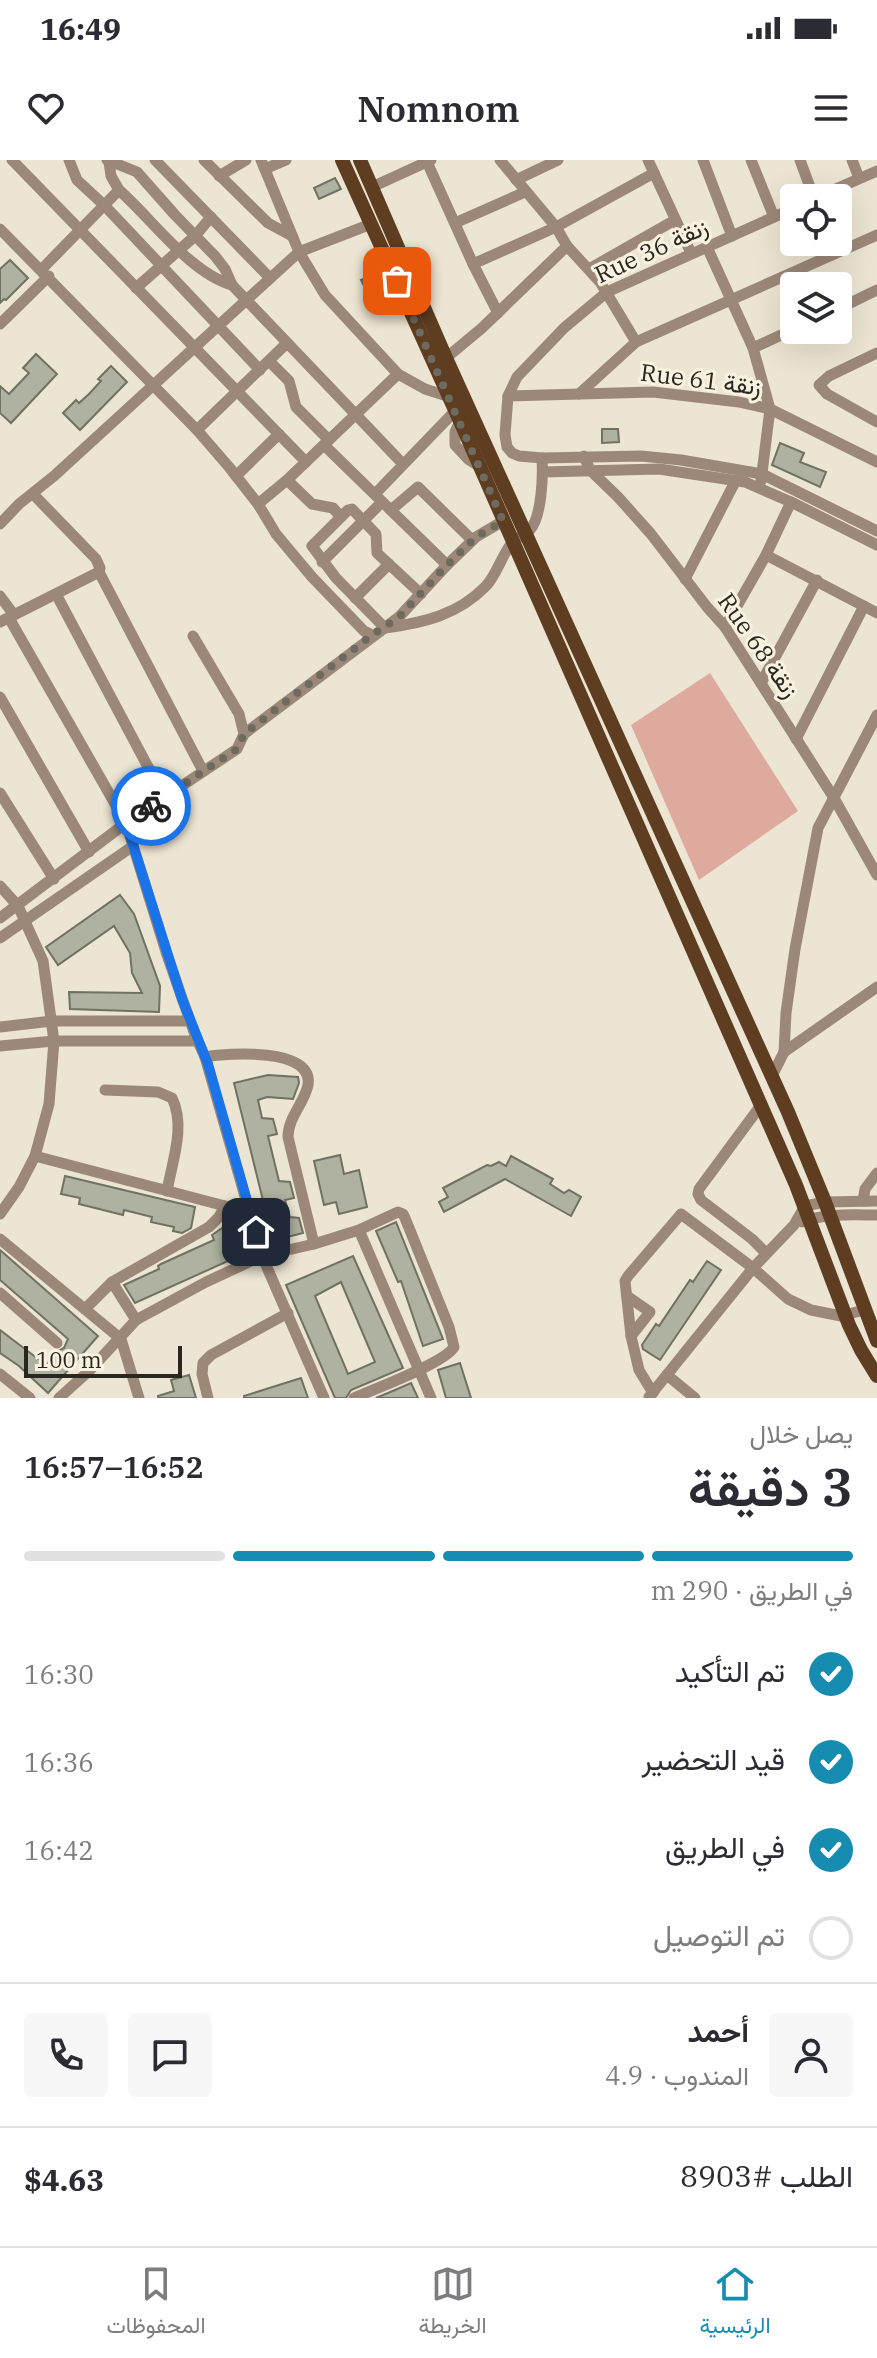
<!DOCTYPE html>
<html lang="ar">
<meta charset="utf-8">
<style>
:root{--surface:#fff;--page:#f7f7f7;--text:#2b2b33;--muted:#7c7c81;--line:#e1e1e2;--accent:#168db0}
body{margin:0;font-family:"IBM Plex Serif",Vazirmatn,serif;background:var(--page);color:var(--text);direction:rtl;height:100vh;display:flex;flex-direction:column;font-size:30px;white-space:nowrap}
*{box-sizing:border-box;margin:0}
p{font-size:26px;color:var(--muted)}
.icon{flex:none;width:44px;height:44px;fill:none;stroke:currentColor;stroke-width:2;stroke-linecap:round;stroke-linejoin:round}
.map{position:relative;height:1238px;overflow:hidden;direction:ltr}
.panel{display:flex;flex-direction:column;background:var(--surface);flex:1}
.panel>*{flex:none}
.fabs{position:absolute;left:780px;top:24px;display:grid;gap:16px}
.fabs a{display:grid;place-items:center;width:72px;height:72px;border-radius:8px;background:var(--surface);box-shadow:0 8px 32px #0002;font-size:40px}
.scale{position:absolute;left:24px;bottom:20px;width:158px;box-sizing:border-box;padding-left:8px;border:4px solid #2a2721;border-top:0;font-size:22px;line-height:28px;white-space:nowrap;color:#2a2721;-webkit-text-stroke:6px #f9f2e0;paint-order:stroke}
.pin{position:absolute;display:grid;place-items:center;width:68px;height:68px;color:#fff;margin:-34px;border-radius:16px;box-shadow:0 4px 12px #0006}
.courier{position:absolute;display:grid;place-items:center;width:80px;height:80px;margin:-40px;border:6px solid #1a73e8;border-radius:50%;background:#fff;color:#222;box-shadow:0 2px 10px #0007}
.head em{font-style:normal;font-weight:600}
.head div{display:flex;flex-direction:column-reverse}
.head{display:flex;align-items:center;justify-content:space-between;height:136px;padding:0 24px}
h1{font-size:52px;font-weight:600;line-height:60px}
.bar{display:grid;grid-template-columns:repeat(4,1fr);gap:12px 8px;align-content:center;height:96px;padding:0 24px}
.bar i{height:10px;border-radius:6px;background:var(--line)}
.bar .current{background:var(--accent)}
.bar p{grid-column:span 4}
.line{display:flex;align-items:center;gap:20px;padding:0 24px;border-top:2px solid var(--line)}
.line div{flex:1}
.round{display:grid;place-items:center;flex:none;width:84px;height:84px;border-radius:8px;background:var(--page)}
ol{padding:0 24px;list-style:none}
li{display:flex;align-items:center;gap:24px;height:88px}
li p{margin-inline-start:auto}
li .icon{padding:8px;border-radius:50%;background:var(--accent);color:#fff;stroke-width:4}
li:last-child{color:var(--muted)}
li i{width:44px;height:44px;border:4px solid var(--line);border-radius:50%}
.status{display:flex;justify-content:space-between;align-items:center;height:56px;padding:0 40px;background:var(--surface);direction:ltr}
.status svg{height:22px;fill:currentColor}
header{display:flex;justify-content:space-between;align-items:center;height:104px;padding:0 24px;background:var(--surface);font-size:36px;font-weight:600}
.tabs{display:flex;justify-content:space-around;align-items:center;height:112px;border-top:2px solid var(--line);background:var(--surface);font-size:22px;color:var(--muted)}
.tabs a{display:grid;justify-items:center;gap:4px}
.tabs .current{color:var(--accent)}
.map>svg:first-child{display:block}
.green{fill:#ddaa9d}
.building{fill:#afb2a0;stroke:#6f7262;stroke-width:2;fill-rule:evenodd}
.lines{fill:none;stroke-linecap:round;stroke-linejoin:round}
.minor{stroke:#9c8878;stroke-width:11}
.major{stroke:#5e3d20;stroke-width:14}
.done{stroke:#6e6a5f;stroke-width:8;stroke-dasharray:0 14.4}
.route{stroke:#1a73e8;stroke-width:10}
.labels{text-anchor:middle;dominant-baseline:central;stroke-width:6;stroke-linejoin:round;paint-order:stroke}
.street-label{font-size:24px;fill:#2a2721;stroke:#f9f2e0}
</style>
<div class="status"><b>16:49</b><svg viewBox="0 0 49 12"><path d="M0 12V9h3v3zM5 12V6h3v6zM10 12V3h3v9zM15 12V0h3v12zM26 1h20v11H26zM47 4h2v5h-2z"/></svg></div>
<header><svg class="icon" aria-label="menu" viewBox="0 0 24 24"><path d="M4 6h16M4 12h16M4 18h16"/></svg>Nomnom<svg class="icon" aria-label="heart" viewBox="0 0 24 24"><path d="M12 20l-8-8c-3-5 5-10 8-4 3-6 11-1 8 4z"/></svg></header>
<div class="map">
<svg width="877" height="1238" viewBox="0 0 877 1238">
<rect width="100%" height="100%" fill="#ece5d3"/>
<polygon class="green" points="710,513 798,651 699,720 631,565"/>
<g class="building">
<polygon points="335,18 341,29 319,39 314,28"/>
<polygon points="10,100 28,118 6,140 4,139 0,143 0,109"/>
<polygon points="381,111 386,122 367,132 361,120"/>
<polygon points="36,194 57,214 11,263 0,253 0,226 9,234 29,213 23,208"/>
<polygon points="111,206 127,222 80,270 63,253 76,240 79,243 89,234 101,221 98,219"/>
<polygon points="602,269 618,269 619,282 602,283"/>
<polygon points="780,283 804,293 800,302 826,312 820,327 772,305"/>
<polygon points="120,735 134,754 160,826 159,852 70,849 69,832 142,833 132,813 130,793 114,766 58,805 46,787"/>
<polygon points="268,915 298,917 299,923 293,939 267,937 258,940 262,958 273,959 277,974 268,976 279,1021 290,1022 294,1038 285,1040 290,1057 299,1058 303,1073 283,1078 283,1082 274,1085 234,923"/>
<polygon points="340,995 344,1014 359,1010 367,1047 339,1054 336,1042 324,1045 314,1001"/>
<polygon points="511,996 553,1019 550,1024 564,1033 569,1030 581,1037 571,1056 505,1019 444,1052 439,1042 448,1037 443,1028 487,1005 491,1006 499,1002 506,1006"/>
<polygon points="65,1016 195,1047 191,1068 182,1073 173,1071 174,1067 151,1062 152,1057 124,1050 123,1055 79,1044 80,1038 61,1034"/>
<polygon points="396,1062 443,1179 423,1186 401,1121 398,1122 376,1071"/>
<polygon points="225,1066 239,1096 135,1143 124,1125 159,1109 158,1106 161,1104 214,1080 212,1075"/>
<polygon points="0,1090 98,1176 48,1233 19,1206 0,1193 0,1170 46,1205 58,1191 64,1188 68,1179 0,1120"/>
<path d="M353 1096 403 1208 351 1230 346 1238H335L286 1125ZM341 1122 375 1202 348 1214 315 1136Z"/>
<polygon points="707,1101 721,1110 660,1200 643,1189 642,1185 656,1164 659,1166 690,1120 693,1122"/>
<polygon points="460,1203 471,1238 446,1238 438,1210"/>
<polygon points="189,1215 196,1238 158,1238 158,1236 174,1231 171,1220"/>
<polygon points="301,1218 308,1238 244,1238 244,1236"/>
<polygon points="411,1223 418,1238 376,1238 395,1230"/>
</g>
<g class="lines">
<g class="minor">
<polyline points="12,0 306,302"/>
<polyline points="69,0 77,20 104,45 260,210"/>
<polyline points="107,0 137,12 175,55 215,96 225,109 232,125 402,303"/>
<polyline points="155,0 270,118"/>
<polyline points="204,0 268,63 292,76"/>
<polyline points="261,0 299,92 325,135 398,214 425,229 450,237"/>
<polyline points="500,0 556,67 567,86 600,122 636,182"/>
<polyline points="648,0 691,93"/>
<polyline points="703,0 732,76"/>
<polyline points="751,0 774,57"/>
<polyline points="800,0 814,38"/>
<polyline points="852,0 859,18"/>
<path d="M109 2 111 16 119 30C152 59 190 113 232 125"/>
<polyline points="427,2 473,104 498,153"/>
<polyline points="265,9 286,0"/>
<polyline points="219,16 246,0"/>
<polyline points="516,20 558,0"/>
<polyline points="372,27 431,0"/>
<polyline points="815,38 877,11"/>
<polyline points="794,48 607,132 564,168 517,217 508,236 505,275 507,287 512,293 519,296 542,298 641,296 681,300 762,314 877,371"/>
<polyline points="455,63 525,32"/>
<polyline points="0,69 197,270 229,307 258,344 276,374 312,417 364,471 372,475"/>
<polyline points="830,82 834,94"/>
<polyline points="707,87 753,188 770,249 761,321"/>
<polyline points="473,104 556,67 654,13"/>
<polyline points="42,109 119,30"/>
<polyline points="589,109 675,60"/>
<polyline points="136,128 195,76 211,57"/>
<polyline points="838,149 877,130"/>
<polyline points="0,164 49,116"/>
<polyline points="753,188 794,169"/>
<polyline points="877,193 829,216 819,225 827,234 877,262"/>
<polyline points="446,198 482,168 567,86"/>
<polyline points="269,201 289,221 296,247 329,280"/>
<polyline points="579,234 636,182 877,75"/>
<polyline points="508,236 653,232 739,242 770,249 877,302"/>
<polyline points="460,261 455,272 455,285 468,299 479,306"/>
<polyline points="197,270 287,183"/>
<polyline points="324,285 447,405"/>
<polyline points="584,296 590,310 618,337 651,374 707,447 725,467 834,638 877,715"/>
<polyline points="543,312 659,309 745,322 791,342 877,385"/>
<polyline points="236,316 279,274"/>
<polyline points="287,320 312,344 333,348 341,357"/>
<polyline points="375,334 456,250"/>
<polyline points="258,344 287,320 398,214"/>
<polyline points="391,350 418,327 472,380"/>
<polyline points="0,364 19,344 54,316 299,92 371,64"/>
<polyline points="766,395 877,453"/>
<polyline points="322,402 382,342"/>
<polyline points="99,412 203,611"/>
<polyline points="685,419 736,320"/>
<polyline points="56,434 164,637"/>
<path d="M421 434 377 393 376 374 352 349 348 350 312 386 336 418 385 468C423 463 458 455 486 426 497 414 501 397 511 384 516 377 525 376 530 370 542 356 543 316 542 298"/>
<polyline points="0,436 14,455"/>
<polyline points="355,438 389,404"/>
<polyline points="9,458 126,663 167,795 195,875 205,897"/>
<polyline points="0,462 99,412 100,408 96,399 33,334"/>
<polyline points="725,467 766,395 791,342"/>
<polyline points="761,523 817,420"/>
<polyline points="0,537 89,692"/>
<polyline points="244,574 399,457 447,405 476,377 503,361"/>
<polyline points="796,579 864,446"/>
<polyline points="0,633 54,719"/>
<polyline points="0,726 18,746 43,801 54,881 49,944 35,996 19,1027 0,1054"/>
<polyline points="0,758 126,663 237,589 244,574 239,554 193,476"/>
<polyline points="0,778 133,686"/>
<polyline points="0,867 52,861 190,861"/>
<polyline points="0,886 54,881 197,881"/>
<polyline points="784,892 877,827"/>
<polyline points="772,916 784,892 786,853 795,789 818,668 877,555"/>
<path d="M105 930 158 932 172 938C186 966 172 1002 167 1031"/>
<polyline points="761,945 699,1029 698,1034 701,1040 752,1079 766,1093"/>
<polyline points="35,996 225,1046 250,1048"/>
<polyline points="863,1041 865,1029 877,1013"/>
<path d="M802 1062C824 1053 853 1055 877 1055"/>
<polyline points="359,1070 431,1238"/>
<polyline points="0,1079 121,1179 139,1238"/>
<path d="M314 1084 288 977C288 957 304 944 308 925 314 887 228 893 205 897L262 1096 324 1238"/>
<polyline points="112,1122 136,1160"/>
<polyline points="0,1133 57,1183"/>
<polyline points="627,1136 650,1152 631,1176"/>
<polyline points="85,1149 112,1122 209,1067 219,1057 225,1046"/>
<polyline points="0,1214 30,1238"/>
<polyline points="667,1215 695,1238"/>
<polyline points="653,1233 639,1210 631,1176 625,1121 628,1116 681,1054 753,1108 788,1139 811,1150 841,1156 864,1150"/>
<polyline points="649,1237 753,1108 794,1065 805,1046 825,1042 877,1041"/>
<path d="M59 1238 90 1210 136 1160 206 1122 262 1096 314 1084 359 1070 398 1052 403 1054 405 1058 449 1167 454 1187C445 1203 374 1229 354 1238"/>
<polyline points="208,1238 202,1214 203,1203 211,1195 288,1153"/>
</g>
<g class="major">
<polyline points="342,0 460,261 796,1025 849,1165 861,1190 877,1216"/>
<polyline points="360,0 446,198 788,952 825,1042 877,1181"/>
</g>
</g>
<g class="lines">
<polyline class="done" points="151,646 237,589 244,574 372,475 399,457 447,405 476,377 503,361 397,121"/>
<polyline class="route" points="151,646 126,663 182,839 208,904 256,1072"/>
</g>
<g class="labels">
<g class="street-label">
<text transform="translate(651 90) rotate(-25)">Rue 36 زنقة</text>
<text transform="translate(701 219) rotate(7)">Rue 61 زنقة</text>
<text transform="translate(759 485) rotate(55)">Rue 68 زنقة</text>
</g>
</g>
</svg>
<div class="fabs">
<a><svg class="icon" aria-label="locate" viewBox="0 0 24 24"><circle cx="12" cy="12" r="6"/><path d="M12 2v4M12 18v4M2 12h4M18 12h4"/></svg></a>
<a><svg class="icon" aria-label="layers" viewBox="0 0 24 24"><path d="M12 4l9 5-9 5-9-5zM3 14l9 5 9-5"/></svg></a>
</div>
<div class="scale">100 m</div>
<div class="pin" style="left:397px;top:121px;background:#ea580c"><svg class="icon" aria-label="bag" viewBox="0 0 24 24"><path d="M5 8h14l-1 12H6zM9 8a3 3 0 0 1 6 0"/></svg></div>
<div class="pin" style="left:256px;top:1072px;background:#1f2937"><svg class="icon" aria-label="home" viewBox="0 0 24 24"><path d="M3 11l9-7 9 7M6 9v11h12V9"/></svg></div>
<div class="courier" style="left:151px;top:646px"><svg class="icon" aria-label="bike" viewBox="0 0 24 24"><circle cx="6" cy="16" r="4"/><circle cx="18" cy="16" r="4"/><path d="M6 16l4-8h5l3 8M10 8l3 8H6M13 5h3"/></svg></div>
</div>
<section class="panel">
<div class="head"><div><h1>3 دقيقة</h1><p>يصل خلال</p></div><em>16:52–16:57</em></div>
<div class="bar"><i class="current"></i><i class="current"></i><i class="current"></i><i></i><p>في الطريق · 290 m</p></div>
<ol>
<li><svg class="icon" aria-label="check" viewBox="0 0 24 24"><path d="M5 12l5 5 9-10"/></svg>تم التأكيد<p>16:30</p></li>
<li><svg class="icon" aria-label="check" viewBox="0 0 24 24"><path d="M5 12l5 5 9-10"/></svg>قيد التحضير<p>16:36</p></li>
<li><svg class="icon" aria-label="check" viewBox="0 0 24 24"><path d="M5 12l5 5 9-10"/></svg>في الطريق<p>16:42</p></li>
<li><i></i>تم التوصيل</li>
</ol>
<div class="line" style="height:144px"><a class="round"><svg class="icon" aria-label="person" viewBox="0 0 24 24"><circle cx="12" cy="8" r="4"/><path d="M4 21q1-7 8-7t8 7"/></svg></a><div><b>أحمد</b><p>المندوب · 4.9</p></div><a class="round"><svg class="icon" aria-label="chat" viewBox="0 0 24 24"><path d="M4 5h16v11H9l-5 4z"/></svg></a><a class="round"><svg class="icon" aria-label="phone" viewBox="0 0 24 24"><path d="M5 4h4l2 5-3 2q2 4 5 5l2-3 5 2v4C11 20 4 13 5 4z"/></svg></a></div>
<div class="line" style="height:104px"><div>الطلب #8903</div><b>$4.63</b></div>
</section>
<nav class="tabs">
<a class="current"><svg class="icon" aria-label="home" viewBox="0 0 24 24"><path d="M3 11l9-7 9 7M6 9v11h12V9"/></svg>الرئيسية</a>
<a><svg class="icon" aria-label="map" viewBox="0 0 24 24"><path d="M3 6l6-2 6 2 6-2v14l-6 2-6-2-6 2zM9 4v14M15 6v14"/></svg>الخريطة</a>
<a><svg class="icon" aria-label="saved" viewBox="0 0 24 24"><path d="M7 4h10v16l-5-4-5 4z"/></svg>المحفوظات</a>
</nav>
